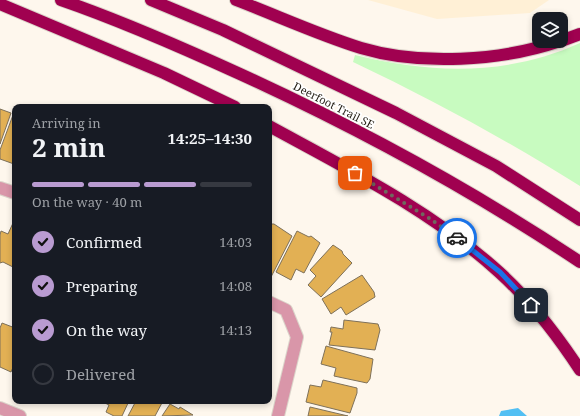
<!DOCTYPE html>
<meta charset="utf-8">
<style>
:root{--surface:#171b24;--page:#242831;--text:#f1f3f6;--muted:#9ea1a6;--line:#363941;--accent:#b99bd1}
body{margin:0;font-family:"Noto Serif",serif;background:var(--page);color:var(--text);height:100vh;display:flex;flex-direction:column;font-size:15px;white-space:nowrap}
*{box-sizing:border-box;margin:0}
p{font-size:13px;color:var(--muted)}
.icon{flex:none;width:22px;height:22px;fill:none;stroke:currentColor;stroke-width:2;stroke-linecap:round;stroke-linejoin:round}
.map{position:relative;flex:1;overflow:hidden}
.side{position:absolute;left:12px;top:104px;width:260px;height:300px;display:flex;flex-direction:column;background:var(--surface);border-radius:8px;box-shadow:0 2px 6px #0003}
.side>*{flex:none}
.controls{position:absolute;left:532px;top:12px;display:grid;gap:8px}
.controls a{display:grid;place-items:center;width:36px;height:36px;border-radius:8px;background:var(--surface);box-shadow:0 2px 6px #0003;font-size:20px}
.pin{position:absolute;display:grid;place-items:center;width:34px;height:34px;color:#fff;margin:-17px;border-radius:8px;box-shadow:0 2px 6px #0006}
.courier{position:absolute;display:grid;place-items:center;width:40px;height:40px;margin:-20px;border:3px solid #1a73e8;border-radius:50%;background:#fff;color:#222;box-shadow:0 1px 5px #0007}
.summary em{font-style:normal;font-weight:700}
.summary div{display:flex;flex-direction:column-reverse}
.summary{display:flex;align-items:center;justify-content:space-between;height:68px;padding:0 20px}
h1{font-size:26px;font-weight:700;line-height:30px}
.bar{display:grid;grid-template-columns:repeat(4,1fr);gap:6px 4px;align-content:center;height:48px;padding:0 20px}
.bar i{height:5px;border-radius:3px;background:var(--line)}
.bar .active{background:var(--accent)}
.bar p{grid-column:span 4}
ol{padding:0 20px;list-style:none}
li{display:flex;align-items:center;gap:12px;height:44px}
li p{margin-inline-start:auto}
li .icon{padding:4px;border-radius:50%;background:var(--accent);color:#111;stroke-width:4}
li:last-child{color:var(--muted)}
li i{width:22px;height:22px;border:2px solid var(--line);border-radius:50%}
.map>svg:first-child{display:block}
.built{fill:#fff0d6}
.green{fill:#c8fbc0}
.water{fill:#52bff3}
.building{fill:#e2b054;stroke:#7e715a}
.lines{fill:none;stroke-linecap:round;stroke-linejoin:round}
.street-casing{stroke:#dbd4ca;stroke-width:14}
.highway-casing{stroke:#dbd4ca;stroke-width:14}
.street{stroke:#d996a9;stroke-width:12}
.highway{stroke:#a00150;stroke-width:12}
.done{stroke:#6f695f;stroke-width:4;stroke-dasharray:0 7.2}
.route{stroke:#1a73e8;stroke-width:5}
.labels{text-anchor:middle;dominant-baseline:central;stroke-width:3.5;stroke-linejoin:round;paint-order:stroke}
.street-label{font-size:11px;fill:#221d13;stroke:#fff}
</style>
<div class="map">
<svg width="580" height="416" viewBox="0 0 580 416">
<rect width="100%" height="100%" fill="#fef7ed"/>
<polygon class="built" points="368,0 549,0 530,13 437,19"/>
<path class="green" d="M580 43V186C507 140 431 99 353 62L355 55C432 74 507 76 580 43Z"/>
<polygon class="water" points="518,408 527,416 499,416 501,411"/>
<g class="building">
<polygon points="0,109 11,113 0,144"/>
<polygon points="13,115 15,116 14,164 0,159 0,150"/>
<polygon points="13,223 15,224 15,262 13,267 3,262 0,263 0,235 1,231 8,234"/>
<polygon points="269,224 274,224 292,236 271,277 269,276"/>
<polygon points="297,231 309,237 311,236 320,243 304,273 296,269 291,280 276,272"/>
<polygon points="333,245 342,251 343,254 352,263 321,297 308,285 316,276 310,270"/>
<polygon points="362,275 374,292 375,297 346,315 341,307 331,314 322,299"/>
<polygon points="344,320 378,324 380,330 375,350 329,345 332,332 330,332 331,327 343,329"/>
<polygon points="2,323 15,328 15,363 11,372 0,367 0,328"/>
<polygon points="326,346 373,359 370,379 367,383 334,376 336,368 321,364"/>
<polygon points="323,380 357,388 357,393 350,413 306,402 310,385 321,387"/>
<polygon points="106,401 129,401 122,416 114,416 106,412 109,405 105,403"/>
<polygon points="136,401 163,401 155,416 128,416"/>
<polygon points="170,404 179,409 180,407 193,415 162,416"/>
<polygon points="310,407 348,416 308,416"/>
</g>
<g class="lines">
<defs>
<g id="street">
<polyline points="0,188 15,193"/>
<polyline points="269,302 286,310 297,337 278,416"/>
<polyline points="0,408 20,416"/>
</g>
<g id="highway">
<path d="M61 0C122 21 181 47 240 74 358 128 472 190 580 262"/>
<polyline points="151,0 223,30 396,113 496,166 580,220"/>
<path d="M236 0C278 16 319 35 361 48 421 66 501 61 560 41"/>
<polyline points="0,4 164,73 235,107"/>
<polyline points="561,41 580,34"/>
<path d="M269 126C348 169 432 211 499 272 530 300 557 335 580 370"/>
</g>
</defs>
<use href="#street" class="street-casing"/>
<use href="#highway" class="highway-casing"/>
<use href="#street" class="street"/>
<use href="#highway" class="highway"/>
</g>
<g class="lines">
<polyline class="done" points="355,173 429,218 457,238"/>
<polyline class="route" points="457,238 500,272 531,305"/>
</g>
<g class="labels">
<g class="street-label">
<text transform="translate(334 105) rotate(27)">Deerfoot Trail SE</text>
</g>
</g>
</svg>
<div class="controls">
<a><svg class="icon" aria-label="layers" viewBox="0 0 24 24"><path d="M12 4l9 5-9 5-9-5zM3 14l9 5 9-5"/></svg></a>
</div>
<div class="pin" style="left:355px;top:173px;background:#ea580c"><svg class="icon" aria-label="bag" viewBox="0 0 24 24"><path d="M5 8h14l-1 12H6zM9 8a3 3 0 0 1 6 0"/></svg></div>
<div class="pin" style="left:531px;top:305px;background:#1f2937"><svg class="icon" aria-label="home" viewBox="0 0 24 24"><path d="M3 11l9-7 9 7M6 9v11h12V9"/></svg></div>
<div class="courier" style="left:457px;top:238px"><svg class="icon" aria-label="car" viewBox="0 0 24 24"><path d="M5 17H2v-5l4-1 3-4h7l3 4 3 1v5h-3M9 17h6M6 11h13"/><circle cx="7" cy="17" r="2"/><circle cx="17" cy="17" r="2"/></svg></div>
<section class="side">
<div class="summary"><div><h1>2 min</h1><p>Arriving in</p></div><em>14:25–14:30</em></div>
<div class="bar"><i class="active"></i><i class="active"></i><i class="active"></i><i></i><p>On the way · 40 m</p></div>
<ol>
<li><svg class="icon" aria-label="check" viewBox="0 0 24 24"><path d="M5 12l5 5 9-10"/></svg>Confirmed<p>14:03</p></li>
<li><svg class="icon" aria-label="check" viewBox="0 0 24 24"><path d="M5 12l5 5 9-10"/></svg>Preparing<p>14:08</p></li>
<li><svg class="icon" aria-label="check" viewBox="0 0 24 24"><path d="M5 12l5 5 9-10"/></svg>On the way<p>14:13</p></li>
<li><i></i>Delivered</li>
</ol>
</section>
</div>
